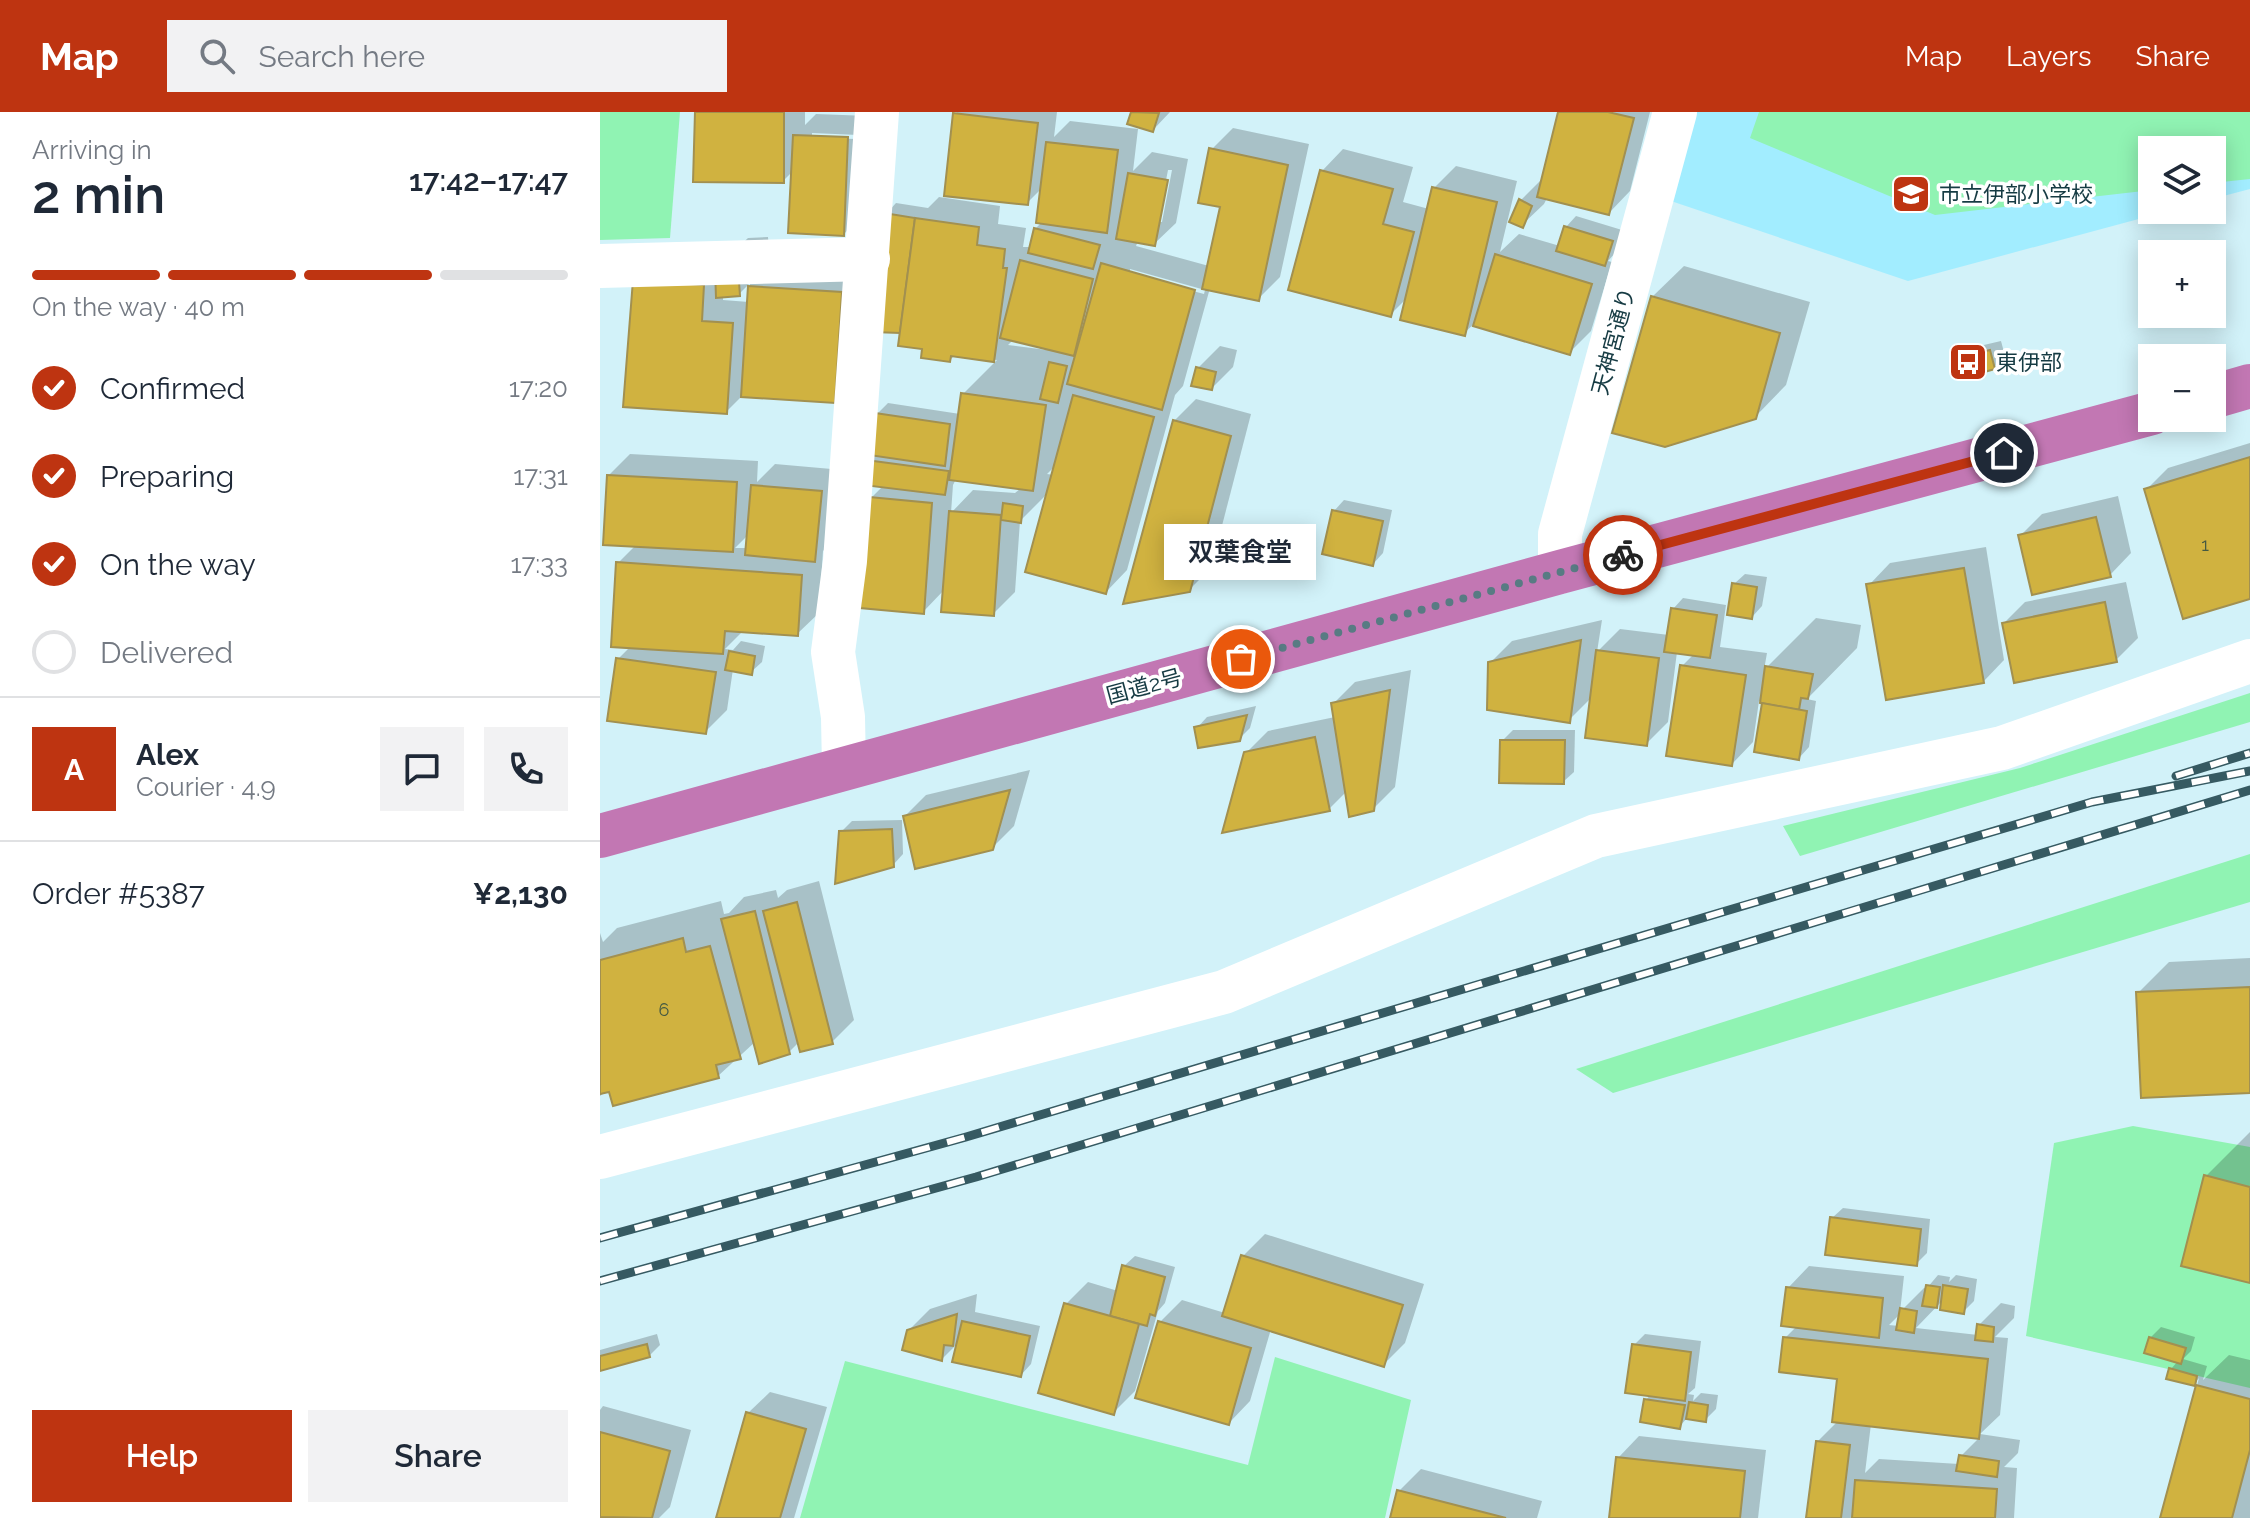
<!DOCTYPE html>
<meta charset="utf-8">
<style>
:root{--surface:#fff;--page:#f2f2f3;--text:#1f2937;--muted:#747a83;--line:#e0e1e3;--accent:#be3411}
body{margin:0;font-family:Raleway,"Noto Sans JP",sans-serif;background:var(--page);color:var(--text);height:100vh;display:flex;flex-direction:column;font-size:30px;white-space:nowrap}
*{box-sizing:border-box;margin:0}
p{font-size:26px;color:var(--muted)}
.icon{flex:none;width:44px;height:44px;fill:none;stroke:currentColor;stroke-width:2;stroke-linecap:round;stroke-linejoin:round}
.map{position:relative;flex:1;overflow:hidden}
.drawer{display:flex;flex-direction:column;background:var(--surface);width:600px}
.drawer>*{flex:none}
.controls{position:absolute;left:1538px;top:24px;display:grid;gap:16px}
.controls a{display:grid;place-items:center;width:88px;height:88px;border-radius:0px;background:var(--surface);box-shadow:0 4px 20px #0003;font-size:40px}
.pin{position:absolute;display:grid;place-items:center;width:68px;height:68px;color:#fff;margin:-34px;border:4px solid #fff;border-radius:50%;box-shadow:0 2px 8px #0007}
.courier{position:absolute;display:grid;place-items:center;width:80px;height:80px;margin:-40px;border:6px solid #be3411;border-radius:50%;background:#fff;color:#222;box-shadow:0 2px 10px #0007}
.bubble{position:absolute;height:56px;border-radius:0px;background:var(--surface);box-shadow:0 4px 20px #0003;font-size:26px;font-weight:600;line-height:56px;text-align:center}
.overview em{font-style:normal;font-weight:600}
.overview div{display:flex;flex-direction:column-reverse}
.overview{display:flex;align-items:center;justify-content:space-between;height:136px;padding:0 32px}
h1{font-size:52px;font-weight:600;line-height:60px}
.bar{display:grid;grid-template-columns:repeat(4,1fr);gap:12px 8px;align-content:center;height:96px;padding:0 32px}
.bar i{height:10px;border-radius:6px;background:var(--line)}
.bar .on{background:var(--accent)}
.bar p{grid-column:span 4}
.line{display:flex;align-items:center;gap:20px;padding:0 32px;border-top:2px solid var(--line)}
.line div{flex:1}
.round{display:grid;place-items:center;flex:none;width:84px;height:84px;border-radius:0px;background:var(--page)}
ol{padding:0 32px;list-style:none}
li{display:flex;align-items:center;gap:24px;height:88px}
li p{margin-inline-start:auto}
li .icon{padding:8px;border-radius:50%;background:var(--accent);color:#fff;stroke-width:4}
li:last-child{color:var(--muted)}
li i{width:44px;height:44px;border:4px solid var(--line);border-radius:50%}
.action{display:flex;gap:16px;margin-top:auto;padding:16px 32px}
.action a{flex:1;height:92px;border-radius:0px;background:var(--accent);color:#fff;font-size:32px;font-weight:600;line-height:92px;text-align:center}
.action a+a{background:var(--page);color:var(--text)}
header{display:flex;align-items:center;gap:48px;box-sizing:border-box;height:112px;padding:0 40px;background:var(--accent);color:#fff}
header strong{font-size:38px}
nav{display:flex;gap:44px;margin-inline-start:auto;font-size:28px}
.search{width:560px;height:72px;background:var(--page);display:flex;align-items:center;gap:20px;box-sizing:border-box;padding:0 28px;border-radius:0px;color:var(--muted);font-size:30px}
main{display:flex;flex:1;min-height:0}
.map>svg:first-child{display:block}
.built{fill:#a2edff}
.green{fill:#90f3b3}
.shadow{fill:#0003;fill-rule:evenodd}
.building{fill:#d0b240;stroke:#a29050;stroke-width:2}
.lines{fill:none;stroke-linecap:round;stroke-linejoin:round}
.minor{stroke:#fff;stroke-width:44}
.highway{stroke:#c277b3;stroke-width:44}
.rail-casing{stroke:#365a62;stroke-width:9}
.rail{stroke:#fff;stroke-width:6;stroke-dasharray:18;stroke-linecap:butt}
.done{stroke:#587b83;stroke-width:8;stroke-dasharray:0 14.4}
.route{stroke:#be3411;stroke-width:10}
.labels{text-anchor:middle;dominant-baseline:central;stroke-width:7;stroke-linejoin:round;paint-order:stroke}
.number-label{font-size:18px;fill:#445942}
.poi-label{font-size:22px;fill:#163b43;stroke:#fff;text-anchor:start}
.street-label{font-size:22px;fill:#163b43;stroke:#fff}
</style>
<header>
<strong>Map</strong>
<div class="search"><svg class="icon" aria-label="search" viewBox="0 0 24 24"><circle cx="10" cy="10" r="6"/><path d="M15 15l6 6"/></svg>Search here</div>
<nav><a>Map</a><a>Layers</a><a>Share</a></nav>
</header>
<main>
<section class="drawer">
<div class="overview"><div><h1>2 min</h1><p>Arriving in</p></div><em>17:42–17:47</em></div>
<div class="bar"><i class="on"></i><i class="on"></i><i class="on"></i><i></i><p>On the way · 40 m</p></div>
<ol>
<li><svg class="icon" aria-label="check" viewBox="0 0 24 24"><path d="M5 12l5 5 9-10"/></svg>Confirmed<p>17:20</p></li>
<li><svg class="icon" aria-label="check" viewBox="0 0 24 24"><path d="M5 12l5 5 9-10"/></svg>Preparing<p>17:31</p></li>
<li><svg class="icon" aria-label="check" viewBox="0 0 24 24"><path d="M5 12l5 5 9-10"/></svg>On the way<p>17:33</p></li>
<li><i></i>Delivered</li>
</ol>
<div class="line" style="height:144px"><b class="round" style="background:var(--accent);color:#fff">A</b><div><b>Alex</b><p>Courier · 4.9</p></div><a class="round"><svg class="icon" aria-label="chat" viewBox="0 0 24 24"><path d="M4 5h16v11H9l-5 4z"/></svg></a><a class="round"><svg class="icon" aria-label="phone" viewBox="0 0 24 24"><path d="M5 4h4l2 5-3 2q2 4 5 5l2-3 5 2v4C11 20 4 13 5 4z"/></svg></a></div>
<div class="line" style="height:104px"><div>Order #5387</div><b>¥2,130</b></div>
<div class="action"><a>Help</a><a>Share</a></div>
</section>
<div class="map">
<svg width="1650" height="1406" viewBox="0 0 1650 1406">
<rect width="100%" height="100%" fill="#d2f2f9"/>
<polygon class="built" points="1095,0 1650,0 1650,77 1612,87 1612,38 1552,38 1552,98 1572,98 1308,169 1068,88"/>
<g class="green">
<polygon points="0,0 80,0 70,126 0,128"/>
<polygon points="1159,0 1650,0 1650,67 1612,71 1612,38 1552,38 1552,78 1335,103 1150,26"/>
<polygon points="1650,581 1650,610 1200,744 1183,714 1420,656"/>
<polygon points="1650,742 1650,790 1013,981 976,957"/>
<polygon points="1533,1014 1650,1035 1650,1276 1426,1224 1454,1031"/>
<polygon points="675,1245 811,1288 785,1406 200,1406 245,1249 648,1353"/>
</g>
<g class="shadow">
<path d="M97 0H205V13L216 2 269 4 265 100 244 122 193 59 183 69ZM212 21 258 23V27L212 26Z"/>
<path d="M357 0H457L454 25 470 9 538 17 533 59 552 40 588 47 576 111 554 132 538 129 536 134 609 154 622 94 611 38 633 16 709 32 680 165 658 187 610 176 583 274 575 283 527 458 506 480 449 380 420 409 415 480 393 502 345 477 323 500 271 386 284 373 265 371 277 302 288 291 360 302 363 282 397 248 355 243 350 248 324 236 302 219 286 102 296 91 328 96 339 85 400 94 398 112 426 116 423 135H431L435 117 442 110V76L427 91 355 2ZM568 58H572L562 110H558ZM530 157 605 178 604 182 530 162ZM414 227 448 235 447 238 408 233ZM456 353 454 363 447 362ZM356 367 421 376 415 381 373 378 351 401 353 373Z"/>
<polygon points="533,0 570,0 553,18 530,11"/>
<polygon points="960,0 1050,0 1030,79 1009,101 947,86 944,92 922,113 920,89 942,67"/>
<polygon points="743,37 813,55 803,90 829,97 834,76 856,54 917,69 900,140 919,122 960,134 966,115 976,104 1022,118 1015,141 1008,149 1012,150 991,219 969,241 874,212 864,221 807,186 790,203 722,59"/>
<path d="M168 125 170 153 263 158 256 267 143 283 126 300 35 169 122 151 148 126ZM150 171 149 190 123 188V184L139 182Z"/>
<polygon points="1084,154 1210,190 1186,273 1155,305 1052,185"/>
<polygon points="1401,229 1405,244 1394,255 1360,247 1371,236"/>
<polygon points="620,234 637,238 633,255 612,276 598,256"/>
<polygon points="596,287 651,302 611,456 589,478 574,309"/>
<polygon points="1650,331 1650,485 1546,378 1568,356"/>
<path d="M30 342 158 349 157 370 175 352 243 358 236 426 223 439 219 501 197 522 143 519 125 537 133 538 141 529 165 534 162 550 151 560 133 557 127 598 105 620 18 547 31 534 18 451 36 433 8 364ZM149 422 147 436H135Z"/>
<polygon points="1518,384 1531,441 1510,463 1420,424 1442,402"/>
<polygon points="744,388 792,398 783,441 773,452 734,399"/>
<polygon points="1386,435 1404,548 1383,570 1269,473 1290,451"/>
<polygon points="1145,462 1167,465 1162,494 1152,505 1134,472"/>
<polygon points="1526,470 1538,526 1516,548 1404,511 1425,490"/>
<polygon points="1083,486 1126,493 1120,535 1167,541 1164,558 1216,506 1261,513 1257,536 1207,587 1216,589 1209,635 1199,646 1164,590 1159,589 1153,630 1132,652 1082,554 1094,542 1077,540 1068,610 1046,632 992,585 969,608 890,551 912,529 1002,508 997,540 1020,517 1069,523 1073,497"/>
<polygon points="811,558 795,675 773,697 747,679 729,697 646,641 668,619 735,605 733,592 755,570"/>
<polygon points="656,594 650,616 639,627 597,616 607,605"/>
<polygon points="913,618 975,618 974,660 963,670 902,629"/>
<polygon points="430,658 414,714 392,736 305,704 326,683"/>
<polygon points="302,708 303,742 293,753 241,720 252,709"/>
<polygon points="219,769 254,908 232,930 199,930 189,940 155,930 118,964 10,977 0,984 0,821 3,830 17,816 121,789 124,802 129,801 144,785 176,778 178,786 187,778"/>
<polygon points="1650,846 1650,979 1538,881 1569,850"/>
<polygon points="1650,1020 1650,1169 1606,1064"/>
<polygon points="1243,1096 1330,1107 1327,1141 1316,1152 1232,1106"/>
<polygon points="665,1122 824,1172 805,1231 783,1253 671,1217 650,1289 629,1311 560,1210 582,1188 625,1201 643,1144"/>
<polygon points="535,1144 575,1155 565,1191 558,1199 535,1279 513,1301 466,1192 488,1170 518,1179 524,1154"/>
<path d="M1209 1154 1304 1164 1300 1200 1324 1176H1327L1338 1163 1350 1165 1349 1170 1356 1163 1377 1167 1374 1189 1363 1200 1344 1187 1316 1216 1378 1223 1379 1213 1401 1191 1415 1194 1414 1206 1395 1225 1408 1226 1400 1303 1380 1322 1420 1328 1418 1341 1404 1355 1417 1356 1414 1406H1208L1217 1330 1238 1309 1239 1265 1185 1226 1197 1214 1188 1176ZM1302 1200 1299 1214 1289 1213ZM1271 1312 1380 1325 1361 1344 1359 1352 1279 1347 1265 1361Z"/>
<polygon points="377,1182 375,1200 440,1214 431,1252 421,1263 359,1230 342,1247 308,1219 330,1197"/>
<polygon points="1561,1215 1595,1225 1591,1239 1583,1247 1607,1254 1603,1268 1629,1243 1650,1248 1650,1406 1562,1406 1599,1266 1594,1272 1571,1257 1578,1249 1550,1226"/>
<polygon points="57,1222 60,1233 49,1244 0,1257 0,1238"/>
<polygon points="1045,1222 1101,1229 1095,1276 1088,1282 1094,1283 1093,1289 1101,1281 1118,1283 1116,1297 1105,1308 1088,1305 1079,1315 1046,1288 1051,1282 1034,1233"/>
<polygon points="170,1280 227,1295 194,1406 118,1406 148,1301"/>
<polygon points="3,1294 91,1318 70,1395 59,1406 10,1406 0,1403 0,1298"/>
<polygon points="1039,1324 1166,1338 1158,1406 1011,1406 1018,1346"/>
<polygon points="821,1357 942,1389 937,1406 792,1406 799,1379"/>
</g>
<g class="building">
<polygon points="95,0 184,0 184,71 93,70"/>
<polygon points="531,0 559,1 553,20 527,12"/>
<polygon points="958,0 1008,0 1034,6 1009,103 937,85"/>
<polygon points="353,1 438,11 428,93 344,84"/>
<polygon points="193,23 248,25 244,124 188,121"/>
<polygon points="446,30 518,38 507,121 436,111"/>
<polygon points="609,36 688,53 659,189 602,177 620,95 598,91"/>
<polygon points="720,58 793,77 783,112 814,120 791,205 688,178"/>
<polygon points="528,61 568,68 555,134 516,127"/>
<polygon points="832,75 897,90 865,224 800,208"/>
<polygon points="919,87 932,94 923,116 909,110"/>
<polygon points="284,101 315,106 300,221 273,220"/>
<polygon points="315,106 379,115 377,133 405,137 403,156 407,156 394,250 351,244 350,250 321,246 322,237 298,234"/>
<polygon points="964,114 1013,129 1005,154 956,139"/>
<polygon points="434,116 500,133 493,157 428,141"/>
<polygon points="895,142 992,172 970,243 873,214"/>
<polygon points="420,148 493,167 474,244 400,226"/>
<polygon points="501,151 595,178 562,298 467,272"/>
<polygon points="138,155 140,184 116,186 115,156"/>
<polygon points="33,168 104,173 102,209 133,211 127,302 23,295"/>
<polygon points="148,174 242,180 235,291 141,285"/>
<polygon points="1051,184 1180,221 1156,307 1065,335 1012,321"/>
<polygon points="1390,238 1395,257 1363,266 1358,246"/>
<polygon points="449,250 467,254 458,291 440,287"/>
<polygon points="596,255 616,260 612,278 591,274"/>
<polygon points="361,281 446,293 433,379 349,368"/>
<polygon points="473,283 554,305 506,482 425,460"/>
<polygon points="275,301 350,312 345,354 269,343"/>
<polygon points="573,308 631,324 590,480 523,492"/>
<polygon points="1650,345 1650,487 1583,507 1544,377"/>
<polygon points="266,348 349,359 345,383 263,373"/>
<polygon points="7,363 137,370 133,440 3,433"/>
<polygon points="151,373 222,379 215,450 145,443"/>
<polygon points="269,385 332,391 324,502 260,496"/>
<polygon points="403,391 423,394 421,411 401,408"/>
<polygon points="732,398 783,409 773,454 722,442"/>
<polygon points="349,399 401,403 394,504 341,500"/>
<polygon points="1496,405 1511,465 1432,483 1418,423"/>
<polygon points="16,450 202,463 198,524 125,519 123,542 11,535"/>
<polygon points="1364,456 1384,571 1286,588 1266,472"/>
<polygon points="1132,471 1157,475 1152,507 1127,503"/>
<polygon points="1505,490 1517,550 1414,571 1402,511"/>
<polygon points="1071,496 1117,503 1110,546 1064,540"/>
<polygon points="981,528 970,611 887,598 888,550"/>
<polygon points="996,538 1059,546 1047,634 985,626"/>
<polygon points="129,539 155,544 152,563 125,558"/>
<polygon points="16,546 116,560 106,622 7,609"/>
<polygon points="1080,553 1146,563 1132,654 1066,644"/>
<polygon points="1165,554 1213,562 1208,587 1201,586 1199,598 1160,591"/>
<polygon points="790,578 774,699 749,705 731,591"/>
<polygon points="1162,591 1207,599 1199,648 1154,640"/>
<polygon points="647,603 640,629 598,636 594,615"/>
<polygon points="715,625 730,699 622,721 644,640"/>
<polygon points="900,628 965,628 964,672 899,671"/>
<polygon points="410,678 393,738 315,757 303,704"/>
<polygon points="292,717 294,755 235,772 239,719"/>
<polygon points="197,790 233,932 200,940 163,799"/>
<polygon points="155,799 190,942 159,952 121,807"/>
<polygon points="83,826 86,840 110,834 141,947 116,953 119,966 13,994 9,980 0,982 0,848"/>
<polygon points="1650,875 1650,981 1541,986 1536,880"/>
<polygon points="1604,1063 1650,1075 1650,1171 1581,1154"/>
<polygon points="1230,1105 1321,1117 1317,1154 1225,1143"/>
<polygon points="641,1143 803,1193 784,1255 622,1204"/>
<polygon points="522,1153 565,1165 555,1204 550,1202 547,1214 510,1204"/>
<polygon points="1326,1173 1340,1175 1337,1196 1322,1194"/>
<polygon points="1343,1173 1368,1177 1364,1202 1340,1198"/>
<polygon points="1186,1175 1283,1186 1279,1226 1181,1214"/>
<polygon points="464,1191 539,1212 514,1303 438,1281"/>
<polygon points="1300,1196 1317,1199 1314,1221 1296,1218"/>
<polygon points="357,1202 353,1234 344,1233 342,1249 302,1238 307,1218"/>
<polygon points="362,1209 430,1224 421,1265 352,1250"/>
<polygon points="558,1209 651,1236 629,1313 535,1286"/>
<polygon points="1377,1212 1394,1215 1393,1230 1375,1228"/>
<polygon points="1183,1225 1388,1247 1379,1327 1232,1310 1237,1267 1179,1260"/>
<polygon points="1549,1225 1586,1236 1581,1252 1544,1241"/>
<polygon points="47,1232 50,1245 0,1259 0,1244"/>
<polygon points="1032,1232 1091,1240 1085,1289 1025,1281"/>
<polygon points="1569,1256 1597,1264 1595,1274 1566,1267"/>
<polygon points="1596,1273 1650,1287 1650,1338 1632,1406 1560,1406"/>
<polygon points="1044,1287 1085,1293 1080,1317 1040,1310"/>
<polygon points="1089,1290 1108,1293 1106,1310 1086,1307"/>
<polygon points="146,1300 206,1317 180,1406 116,1406"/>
<polygon points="0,1320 70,1339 52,1406 0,1405"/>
<polygon points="1216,1329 1250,1333 1241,1406 1206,1406"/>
<polygon points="1359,1343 1399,1349 1397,1365 1356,1359"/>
<polygon points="1016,1345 1145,1359 1140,1406 1009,1406"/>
<polygon points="1255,1368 1397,1377 1395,1406 1252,1406"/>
<polygon points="797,1378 906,1406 790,1406"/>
</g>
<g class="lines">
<g class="minor">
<polyline points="0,154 268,147"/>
<polyline points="960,460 960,422 1075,0"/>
<polyline points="244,656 243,605 233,540 245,449 277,0"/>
<polyline points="0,1045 624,880 996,724 1402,636 1650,549"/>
</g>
<g class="highway">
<polyline points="1612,285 1650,274"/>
<polyline points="0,724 960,460 1552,301"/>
</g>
<defs>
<g id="rail">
<polyline points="1576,664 1650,641"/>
<polyline points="0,1126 366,1025 1492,690 1650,659"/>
<polyline points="0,1169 376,1065 1650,678"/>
</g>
</defs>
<use href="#rail" class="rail-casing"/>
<use href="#rail" class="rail"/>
</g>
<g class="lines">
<polyline class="done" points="641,547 1023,443"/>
<polyline class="route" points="1023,443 1404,341"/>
</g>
<defs>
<symbol id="school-square" viewBox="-11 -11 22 22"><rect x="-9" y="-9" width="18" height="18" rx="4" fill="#be3411" stroke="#fff"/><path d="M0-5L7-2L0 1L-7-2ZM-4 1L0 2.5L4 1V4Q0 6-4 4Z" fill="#fff"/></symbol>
<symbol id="bus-square" viewBox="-11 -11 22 22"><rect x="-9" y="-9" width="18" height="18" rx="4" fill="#be3411" stroke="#fff"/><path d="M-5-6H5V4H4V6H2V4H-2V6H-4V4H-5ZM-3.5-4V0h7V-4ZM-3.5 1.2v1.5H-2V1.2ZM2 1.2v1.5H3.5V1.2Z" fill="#fff"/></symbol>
</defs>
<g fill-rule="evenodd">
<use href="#school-square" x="1289" y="60" width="44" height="44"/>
<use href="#bus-square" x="1346" y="228" width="44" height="44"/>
</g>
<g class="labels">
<g class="number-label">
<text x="1605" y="432">1</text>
<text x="64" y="897">6</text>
</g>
<g class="poi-label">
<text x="1339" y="82">市立伊部小学校</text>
<text x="1396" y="250">東伊部</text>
</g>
<g class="street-label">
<text transform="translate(1013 229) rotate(-75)">天神宮通り</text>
<text transform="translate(544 574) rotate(-15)">国道2号</text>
</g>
</g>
</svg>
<div class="controls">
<a><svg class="icon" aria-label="layers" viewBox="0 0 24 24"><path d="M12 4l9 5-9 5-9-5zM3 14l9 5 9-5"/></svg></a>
<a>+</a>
<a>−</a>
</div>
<div class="pin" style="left:641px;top:547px;background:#ea580c"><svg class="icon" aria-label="bag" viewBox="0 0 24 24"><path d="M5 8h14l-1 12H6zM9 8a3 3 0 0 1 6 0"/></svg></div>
<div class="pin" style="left:1404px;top:341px;background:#1f2937"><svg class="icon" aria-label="home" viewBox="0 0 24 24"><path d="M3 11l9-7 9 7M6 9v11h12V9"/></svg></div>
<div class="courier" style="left:1023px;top:443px"><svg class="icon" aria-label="bike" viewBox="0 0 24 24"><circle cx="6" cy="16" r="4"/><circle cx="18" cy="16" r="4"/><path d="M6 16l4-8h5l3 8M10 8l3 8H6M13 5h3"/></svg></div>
<div class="bubble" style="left:564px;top:412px;width:152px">双葉食堂</div>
</div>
</main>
